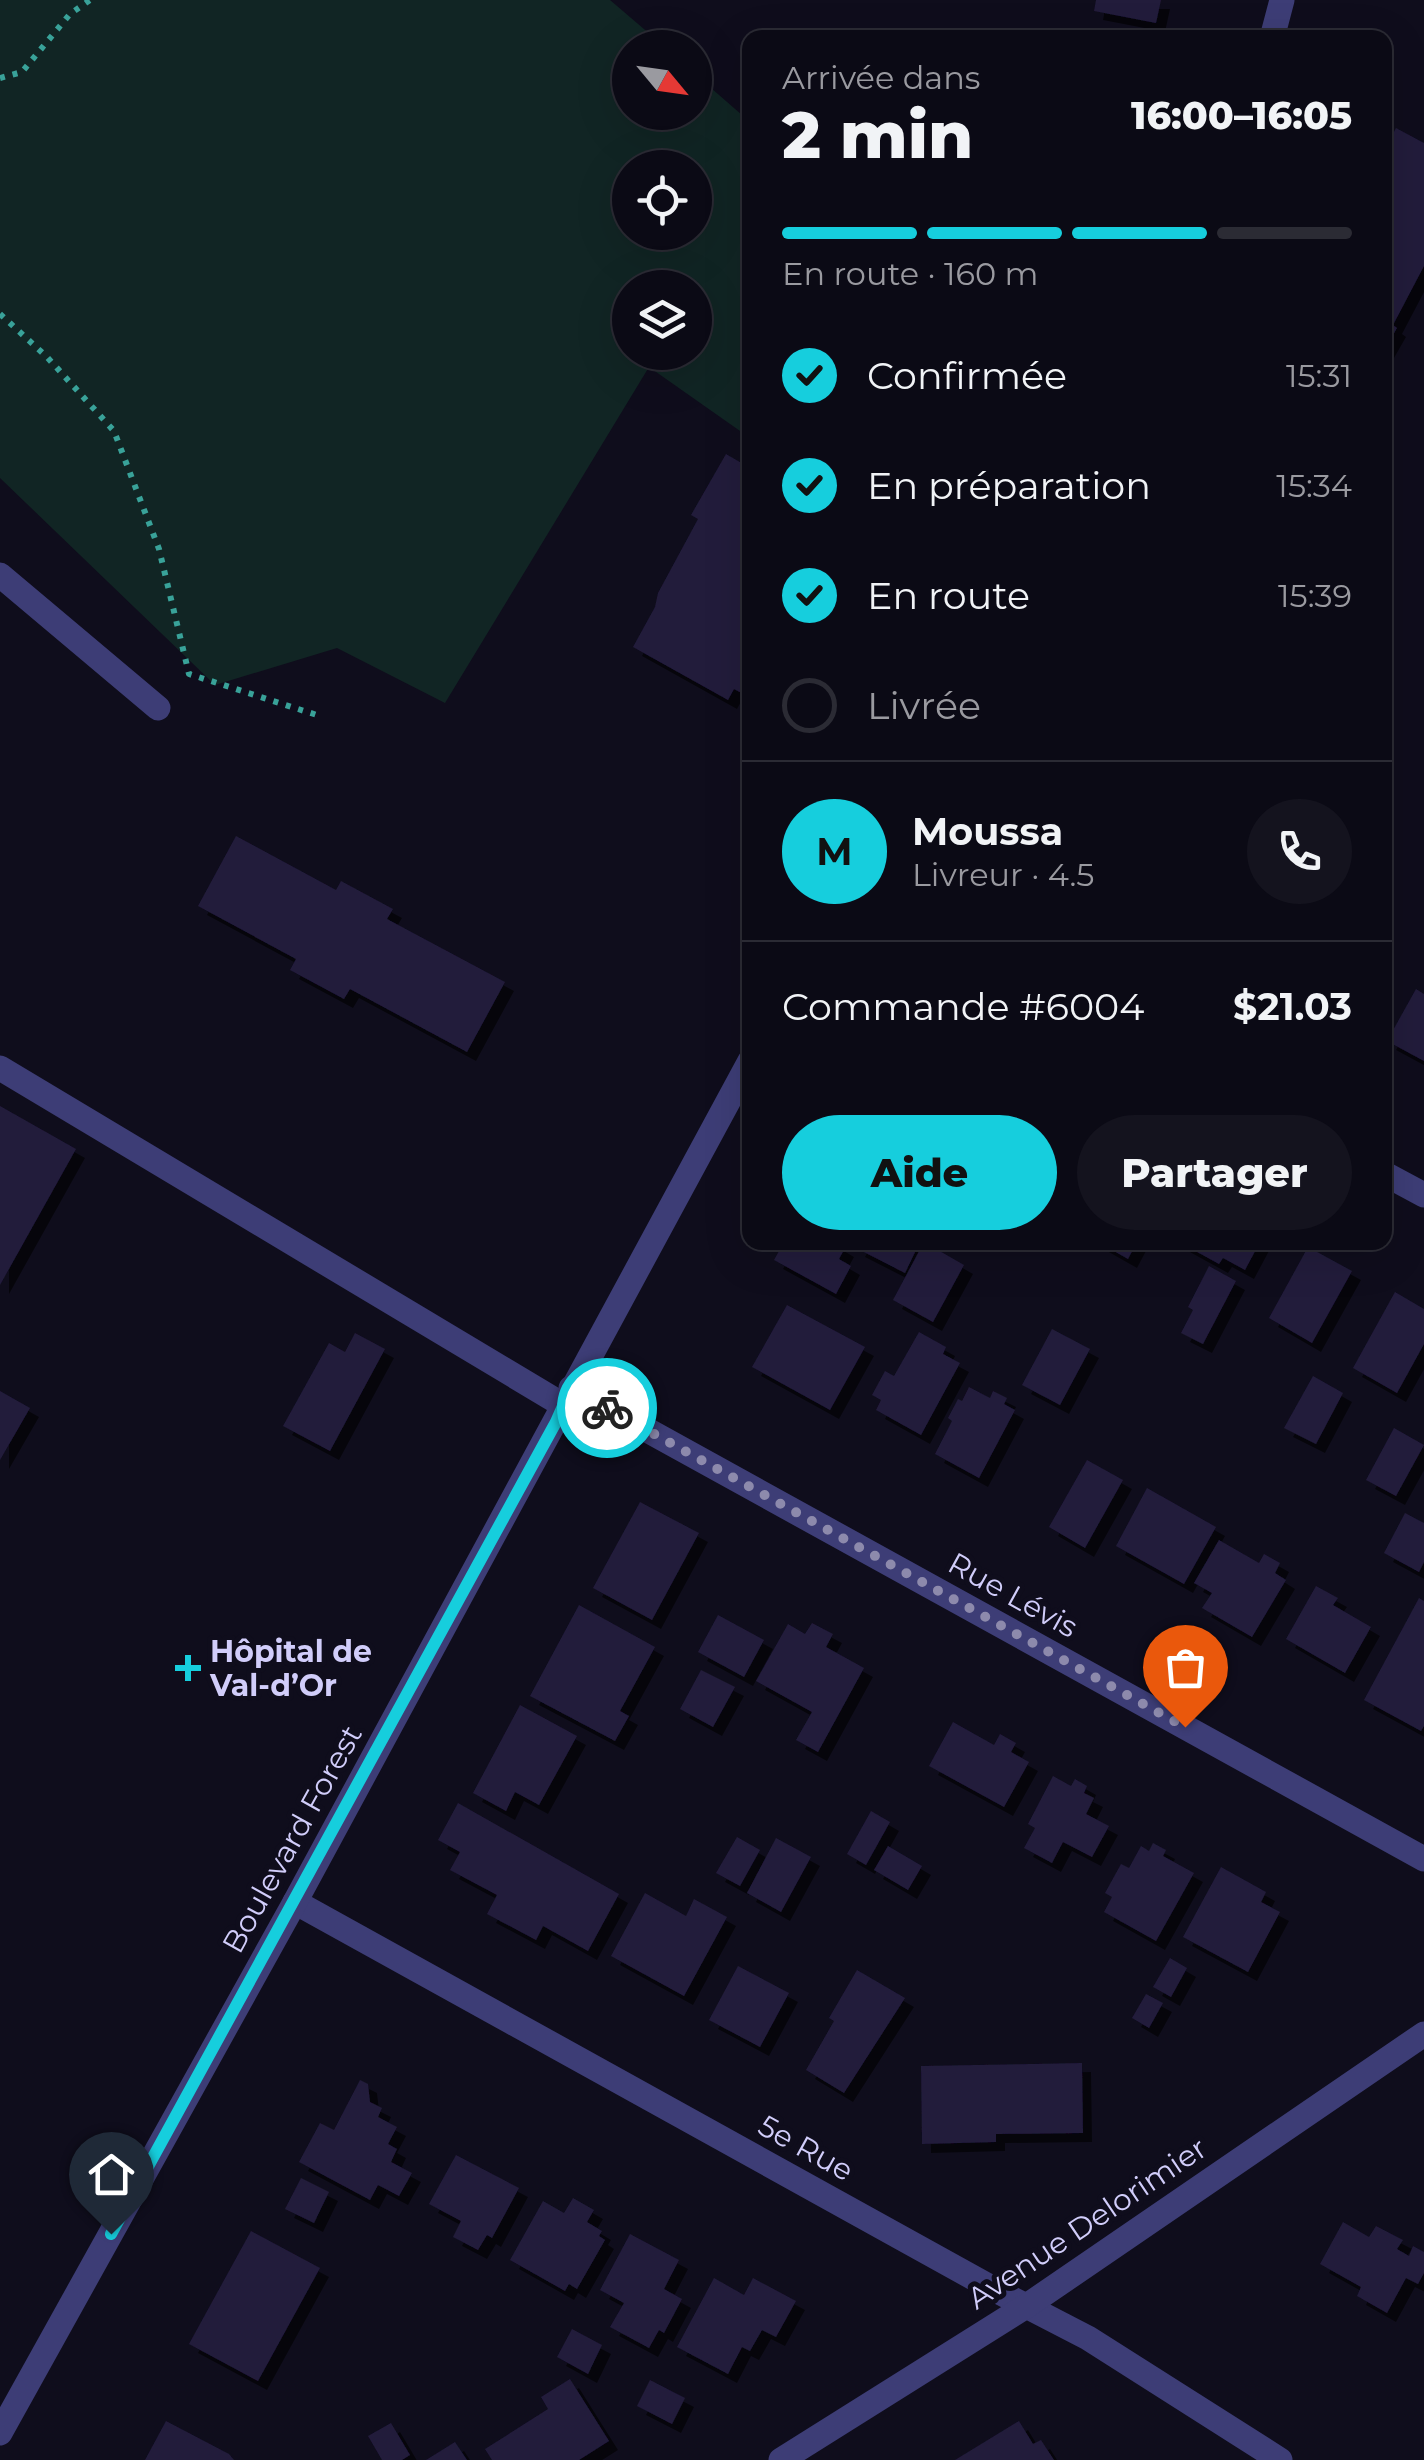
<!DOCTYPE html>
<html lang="fr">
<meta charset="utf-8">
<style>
:root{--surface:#0b0a15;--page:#14131e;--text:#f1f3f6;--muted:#9a9aa0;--line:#2b2b34;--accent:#16cedd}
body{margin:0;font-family:Montserrat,sans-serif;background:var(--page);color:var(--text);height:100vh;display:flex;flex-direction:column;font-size:38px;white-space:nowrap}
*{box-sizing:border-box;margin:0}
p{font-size:32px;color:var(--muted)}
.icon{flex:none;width:55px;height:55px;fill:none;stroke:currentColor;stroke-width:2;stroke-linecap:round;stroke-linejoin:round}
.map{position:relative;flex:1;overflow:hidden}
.sheet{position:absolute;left:742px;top:30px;width:650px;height:1220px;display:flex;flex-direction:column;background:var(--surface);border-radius:20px;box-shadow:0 10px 40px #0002,0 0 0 2px var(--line)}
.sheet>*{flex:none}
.needle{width:65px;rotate:119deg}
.buttons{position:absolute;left:612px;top:30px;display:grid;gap:20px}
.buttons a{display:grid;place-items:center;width:100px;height:100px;border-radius:50%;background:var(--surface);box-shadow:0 10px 40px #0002,0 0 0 2px var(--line);font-size:50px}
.pin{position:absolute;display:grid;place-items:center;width:85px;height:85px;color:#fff;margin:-102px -42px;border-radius:50% 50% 50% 0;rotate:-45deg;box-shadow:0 0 10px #0007}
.pin .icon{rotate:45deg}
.courier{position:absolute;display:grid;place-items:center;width:100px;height:100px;margin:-50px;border:8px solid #16cedd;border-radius:50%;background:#fff;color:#222;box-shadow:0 2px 12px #0007}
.head em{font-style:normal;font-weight:800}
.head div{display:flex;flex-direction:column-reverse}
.head{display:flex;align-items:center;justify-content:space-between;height:170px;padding:0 40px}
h1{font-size:65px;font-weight:800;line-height:75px}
.bar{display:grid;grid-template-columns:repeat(4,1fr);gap:15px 10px;align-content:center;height:120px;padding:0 40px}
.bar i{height:12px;border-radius:8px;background:var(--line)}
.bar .current{background:var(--accent)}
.bar p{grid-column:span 4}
.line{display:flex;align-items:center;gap:25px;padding:0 40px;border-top:2px solid var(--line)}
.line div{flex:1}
.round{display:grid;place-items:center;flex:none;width:105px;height:105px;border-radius:52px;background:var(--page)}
ol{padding:0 40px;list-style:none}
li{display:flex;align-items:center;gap:30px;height:110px}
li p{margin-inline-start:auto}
li .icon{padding:10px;border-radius:50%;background:var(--accent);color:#111;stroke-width:4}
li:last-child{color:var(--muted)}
li i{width:55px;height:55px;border:5px solid var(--line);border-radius:50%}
.action{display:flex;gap:20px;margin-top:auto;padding:20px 40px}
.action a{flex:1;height:115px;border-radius:60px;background:var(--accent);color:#111;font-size:40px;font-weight:800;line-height:115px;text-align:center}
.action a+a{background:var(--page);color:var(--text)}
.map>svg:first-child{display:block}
.green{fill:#112524;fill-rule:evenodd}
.building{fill:#211b3b;filter:url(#shadow)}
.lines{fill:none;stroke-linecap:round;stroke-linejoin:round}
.path{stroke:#39a299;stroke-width:6;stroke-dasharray:5 8;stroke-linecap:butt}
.minor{stroke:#3d3d76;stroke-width:25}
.done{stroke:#8d8aac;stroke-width:10;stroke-dasharray:0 18}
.route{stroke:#16cedd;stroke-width:12}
.poi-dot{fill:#16cedd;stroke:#0f0d1c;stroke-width:4}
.labels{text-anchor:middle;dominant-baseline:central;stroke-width:10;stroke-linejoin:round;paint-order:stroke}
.street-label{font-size:30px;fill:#d1cdfa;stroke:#0f0d1c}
.poi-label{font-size:30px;font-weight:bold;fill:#d1cdfa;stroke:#0f0d1c;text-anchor:start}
</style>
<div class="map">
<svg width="1424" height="2460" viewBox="0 0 1424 2460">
<defs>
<filter id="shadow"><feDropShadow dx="9" dy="9" stdDeviation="0" flood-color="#0009"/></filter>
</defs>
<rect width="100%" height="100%" fill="#0f0d1c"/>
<path class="green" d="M0 0H610L665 47 630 48V112H695V74L750 122V438L649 367 445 703 337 648 215 685 0 478ZM630 168H695V232H630ZM630 288H695V352H630Z"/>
<g class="building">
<polygon points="1096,0 1161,0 1156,23 1094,11"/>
<polygon points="1396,128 1424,143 1424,266 1393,325 1397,328 1385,349 1385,148"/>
<polygon points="726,454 750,468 750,691 747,696 734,689 728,700 633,647 655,607 658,593 698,519 691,515"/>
<polygon points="236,836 336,890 341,881 393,909 387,919 505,982 467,1052 350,989 344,999 290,970 296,959 198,906"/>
<polygon points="1416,989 1424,994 1424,1061 1387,1041"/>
<polygon points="0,1106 76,1149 0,1285"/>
<polygon points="784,1242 835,1242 845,1248 839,1259 851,1266 836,1294 774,1260"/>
<polygon points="859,1242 920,1242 905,1273 856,1248"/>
<polygon points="924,1242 964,1265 933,1322 893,1300"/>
<polygon points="1098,1242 1137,1242 1128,1259"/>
<polygon points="1179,1242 1260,1242 1245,1270 1223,1258 1219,1264"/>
<polygon points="1308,1247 1352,1271 1312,1343 1269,1318"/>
<polygon points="1209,1266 1236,1281 1203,1344 1181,1333 1193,1310 1188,1307"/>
<polygon points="1395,1292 1424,1309 1424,1344 1397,1393 1353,1368"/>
<polygon points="787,1305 865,1347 830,1410 752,1367"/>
<polygon points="1052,1329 1090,1349 1060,1405 1022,1385"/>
<polygon points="919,1332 946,1347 943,1354 960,1363 921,1435 876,1410 881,1400 872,1395 885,1371 894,1376"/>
<polygon points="355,1333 385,1349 330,1451 283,1426 329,1343 345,1352"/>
<polygon points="1313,1376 1343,1393 1316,1444 1284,1428"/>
<polygon points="969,1387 990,1398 993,1391 1007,1398 1004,1404 1015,1410 979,1478 935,1454 952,1421 948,1418 958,1399 962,1401"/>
<polygon points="0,1391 30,1408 0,1460"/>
<polygon points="1394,1428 1424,1445 1396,1496 1366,1480"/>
<polygon points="1087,1460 1123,1480 1085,1548 1049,1527"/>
<polygon points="1147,1488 1216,1527 1184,1584 1116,1546"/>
<polygon points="640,1502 699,1533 652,1620 593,1588"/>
<polygon points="1405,1513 1424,1523 1424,1562 1419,1572 1384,1553"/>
<polygon points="1219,1540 1259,1563 1264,1554 1280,1563 1275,1573 1286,1580 1252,1637 1202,1608 1212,1593 1194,1583"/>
<polygon points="1316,1586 1338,1598 1333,1605 1371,1627 1345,1673 1286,1639"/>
<polygon points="1419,1598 1424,1601 1424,1726 1421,1731 1364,1700"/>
<polygon points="579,1605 655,1647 620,1711 629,1716 615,1741 530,1696"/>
<polygon points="718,1615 764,1640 744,1677 698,1652"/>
<polygon points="812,1623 833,1634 826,1647 864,1668 818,1752 796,1740 812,1712 756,1681 788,1624 805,1634"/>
<polygon points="701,1670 735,1687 713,1727 680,1709"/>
<polygon points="520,1705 577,1736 539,1805 515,1792 506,1811 473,1793"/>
<polygon points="953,1722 994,1745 1000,1734 1016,1743 1011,1752 1029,1762 1004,1807 929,1766"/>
<polygon points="1053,1776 1071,1786 1075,1779 1087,1786 1084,1793 1094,1798 1086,1814 1109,1826 1092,1857 1063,1842 1052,1863 1024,1848 1035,1828 1028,1824"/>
<polygon points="458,1803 619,1894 588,1951 543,1926 536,1940 487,1914 497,1895 450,1870 460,1852 438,1840"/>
<polygon points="871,1811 890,1822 866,1865 847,1854"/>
<polygon points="737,1837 760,1850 740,1886 716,1873"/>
<polygon points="776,1838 811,1857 781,1912 747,1893"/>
<polygon points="1153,1843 1166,1850 1163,1856 1194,1873 1156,1941 1104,1912 1112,1897 1105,1893 1121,1864 1129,1868 1141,1846 1149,1851"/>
<polygon points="888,1846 922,1866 908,1890 874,1870"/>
<polygon points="1221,1867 1266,1892 1261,1902 1280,1912 1248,1972 1183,1937"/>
<polygon points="645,1893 686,1916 694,1899 727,1917 684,1996 611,1956"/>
<polygon points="1170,1958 1187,1968 1171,1997 1153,1987"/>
<polygon points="738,1966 789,1993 760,2047 709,2020"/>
<polygon points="857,1970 905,1998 844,2093 806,2070 834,2021 829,2018"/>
<polygon points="1146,1994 1163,2003 1149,2028 1132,2018"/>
<polygon points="1082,2063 1083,2133 996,2134 996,2142 922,2144 921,2066"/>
<polygon points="360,2080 368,2084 370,2102 382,2108 378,2117 397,2127 388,2144 397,2149 391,2162 412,2173 399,2196 378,2185 370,2200 299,2162 320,2123 334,2130"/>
<polygon points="456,2155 519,2188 492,2238 487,2235 478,2250 453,2237 461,2221 429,2204"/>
<polygon points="301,2178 329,2192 314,2223 285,2209"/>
<polygon points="573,2198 594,2210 587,2222 602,2231 599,2236 605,2240 577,2289 569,2284 565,2291 510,2260 543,2201 564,2213"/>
<polygon points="1343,2222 1369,2237 1376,2226 1403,2240 1397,2249 1409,2256 1413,2246 1424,2252 1424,2273 1418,2284 1406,2278 1387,2313 1357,2296 1361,2287 1320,2264"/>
<polygon points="251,2231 320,2268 258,2381 189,2344"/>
<polygon points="630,2234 679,2260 664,2289 682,2299 664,2333 659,2330 649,2348 610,2327 624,2303 600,2290"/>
<polygon points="714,2278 744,2295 753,2278 796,2301 776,2337 762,2330 750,2351 742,2347 728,2374 677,2347"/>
<polygon points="572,2329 602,2345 588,2374 557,2357"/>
<polygon points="570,2379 609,2441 579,2460 492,2460 485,2449 548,2409 541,2397"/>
<polygon points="650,2380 685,2398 672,2424 637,2406"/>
<polygon points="166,2421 229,2454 234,2460 145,2460"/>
<polygon points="1019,2421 1033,2444 1041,2440 1054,2460 955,2460"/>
<polygon points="391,2423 410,2455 402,2460 382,2460 368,2436"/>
<polygon points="455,2442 467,2460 426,2460"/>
</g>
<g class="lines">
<g class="path">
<polyline points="0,78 22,72 70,14 90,0"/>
<polyline points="0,314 47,357 114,431 159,549 189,674 320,716"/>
</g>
<g class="minor">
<polyline points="1272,38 1282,0"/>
<polyline points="0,575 158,708"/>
<polyline points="0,1068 563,1405"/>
<polyline points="1385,1174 1424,1195"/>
<polyline points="571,1388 1424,1859"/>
<polyline points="295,1902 999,2292 1088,2338 1280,2460"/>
<polyline points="0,2433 295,1902 750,1061"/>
<polyline points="781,2460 1028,2305 1424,2034"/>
</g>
</g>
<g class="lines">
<polyline class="done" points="607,1408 1185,1727"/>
<polyline class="route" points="111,2234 556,1422 571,1388 607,1408"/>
</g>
<path class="poi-dot" d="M183 1653h10v10h10v10h-10v10h-10v-10h-10v-10h10z"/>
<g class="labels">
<g class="street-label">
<text transform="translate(1013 1595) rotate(29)">Rue Lévis</text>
<text transform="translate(292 1839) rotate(-61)">Boulevard Forest</text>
<text transform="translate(806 2148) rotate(29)">5e Rue</text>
<text transform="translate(1087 2223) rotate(-34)">Avenue Delorimier</text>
</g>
<g class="poi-label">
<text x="210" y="1651">Hôpital de<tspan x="210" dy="34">Val-d’Or</tspan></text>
</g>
</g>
</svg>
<div class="buttons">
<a><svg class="needle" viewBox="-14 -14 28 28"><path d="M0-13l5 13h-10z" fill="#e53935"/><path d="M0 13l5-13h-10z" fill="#9a9aa0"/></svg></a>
<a><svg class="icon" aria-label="locate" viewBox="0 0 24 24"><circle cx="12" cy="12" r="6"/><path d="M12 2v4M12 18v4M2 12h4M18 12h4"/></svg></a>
<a><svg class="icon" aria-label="layers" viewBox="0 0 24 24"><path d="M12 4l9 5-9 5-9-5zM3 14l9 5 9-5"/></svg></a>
</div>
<div class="pin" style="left:1185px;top:1727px;background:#ea580c"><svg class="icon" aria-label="bag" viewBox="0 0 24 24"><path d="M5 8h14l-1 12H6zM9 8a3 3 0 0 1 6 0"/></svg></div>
<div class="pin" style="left:111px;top:2234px;background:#1f2937"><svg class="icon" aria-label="home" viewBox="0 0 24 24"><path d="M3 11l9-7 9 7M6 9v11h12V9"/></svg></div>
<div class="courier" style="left:607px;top:1408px"><svg class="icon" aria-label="bike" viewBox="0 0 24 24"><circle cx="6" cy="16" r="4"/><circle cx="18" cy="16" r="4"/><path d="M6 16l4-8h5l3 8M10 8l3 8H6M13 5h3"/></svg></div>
<section class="sheet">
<div class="head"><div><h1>2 min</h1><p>Arrivée dans</p></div><em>16:00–16:05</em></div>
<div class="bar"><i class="current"></i><i class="current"></i><i class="current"></i><i></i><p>En route · 160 m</p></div>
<ol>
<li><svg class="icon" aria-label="check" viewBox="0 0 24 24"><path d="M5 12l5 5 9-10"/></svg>Confirmée<p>15:31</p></li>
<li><svg class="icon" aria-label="check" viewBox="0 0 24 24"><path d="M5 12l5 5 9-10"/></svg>En préparation<p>15:34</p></li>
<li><svg class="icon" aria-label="check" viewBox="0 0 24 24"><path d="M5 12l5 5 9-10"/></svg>En route<p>15:39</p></li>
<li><i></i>Livrée</li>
</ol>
<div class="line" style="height:180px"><b class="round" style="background:var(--accent);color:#111">M</b><div><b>Moussa</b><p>Livreur · 4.5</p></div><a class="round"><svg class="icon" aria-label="phone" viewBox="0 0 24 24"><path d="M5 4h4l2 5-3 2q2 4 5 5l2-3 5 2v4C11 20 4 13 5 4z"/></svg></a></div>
<div class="line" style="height:130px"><div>Commande #6004</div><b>$21.03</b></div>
<div class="action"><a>Aide</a><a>Partager</a></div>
</section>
</div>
